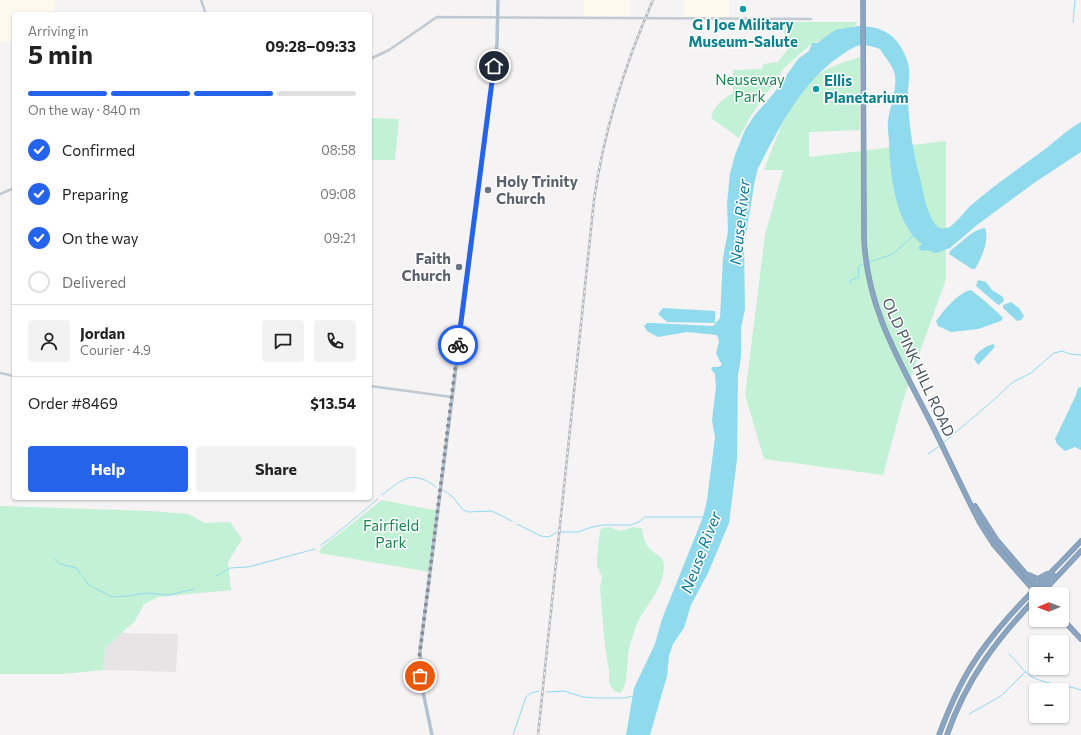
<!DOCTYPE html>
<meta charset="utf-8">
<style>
:root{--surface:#fff;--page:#f2f2f2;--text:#222;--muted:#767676;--line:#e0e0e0;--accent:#2563eb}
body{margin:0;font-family:Commissioner,sans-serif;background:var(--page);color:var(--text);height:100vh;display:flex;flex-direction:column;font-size:15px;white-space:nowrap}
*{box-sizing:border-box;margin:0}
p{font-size:13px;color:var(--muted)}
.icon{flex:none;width:22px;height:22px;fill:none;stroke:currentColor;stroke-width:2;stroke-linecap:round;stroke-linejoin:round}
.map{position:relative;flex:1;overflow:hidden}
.side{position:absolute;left:12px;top:12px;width:360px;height:488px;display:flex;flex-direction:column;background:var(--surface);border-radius:4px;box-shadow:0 1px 3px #0004}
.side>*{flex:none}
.needle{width:26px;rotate:269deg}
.tools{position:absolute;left:1029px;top:587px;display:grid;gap:8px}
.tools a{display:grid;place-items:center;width:40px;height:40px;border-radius:4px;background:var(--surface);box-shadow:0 1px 3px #0004;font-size:20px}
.pin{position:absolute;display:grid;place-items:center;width:34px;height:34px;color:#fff;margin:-17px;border:2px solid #fff;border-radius:50%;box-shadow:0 1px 4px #0007}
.courier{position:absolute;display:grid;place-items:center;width:40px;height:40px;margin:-20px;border:3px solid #2563eb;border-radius:50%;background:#fff;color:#222;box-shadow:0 1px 5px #0007}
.headline em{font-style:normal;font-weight:700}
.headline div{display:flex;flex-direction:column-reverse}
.headline{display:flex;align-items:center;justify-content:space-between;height:68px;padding:0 16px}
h1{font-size:26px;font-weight:700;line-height:30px}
.bar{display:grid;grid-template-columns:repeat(4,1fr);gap:6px 4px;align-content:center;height:48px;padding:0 16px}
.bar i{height:5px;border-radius:3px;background:var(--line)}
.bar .current{background:var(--accent)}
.bar p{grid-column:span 4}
.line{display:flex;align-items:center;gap:10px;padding:0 16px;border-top:1px solid var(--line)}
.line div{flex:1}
.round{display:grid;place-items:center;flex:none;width:42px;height:42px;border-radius:4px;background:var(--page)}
ol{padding:0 16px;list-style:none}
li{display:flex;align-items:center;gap:12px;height:44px}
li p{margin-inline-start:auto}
li .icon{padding:4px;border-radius:50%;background:var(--accent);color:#fff;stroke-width:4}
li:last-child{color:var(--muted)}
li i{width:22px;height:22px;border:2px solid var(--line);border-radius:50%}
.button{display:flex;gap:8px;margin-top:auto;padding:8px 16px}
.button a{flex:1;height:46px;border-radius:4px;background:var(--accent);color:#fff;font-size:16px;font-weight:700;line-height:46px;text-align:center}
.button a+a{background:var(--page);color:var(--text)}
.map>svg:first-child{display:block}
.commercial{fill:#fdf9ef}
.education{fill:#e6e4e5}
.green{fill:#c3f1d5}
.water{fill:#90daee}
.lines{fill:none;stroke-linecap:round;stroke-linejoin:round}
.stream{stroke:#90daee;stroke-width:1}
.highway-casing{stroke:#7690ad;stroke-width:5.5}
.minor{stroke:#c1cad2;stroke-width:2.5}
.major{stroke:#b3c2d1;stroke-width:3.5}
.highway{stroke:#8ba5c1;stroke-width:4.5}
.rail-casing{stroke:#b5b8bd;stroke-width:2.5}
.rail{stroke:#fff;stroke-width:1;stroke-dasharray:3;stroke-linecap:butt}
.done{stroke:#868d94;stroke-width:4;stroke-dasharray:0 7.2}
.route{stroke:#2563eb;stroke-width:5}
.culture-dot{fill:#0f9aa8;stroke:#fff;stroke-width:1.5}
.worship-dot{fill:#6b7280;stroke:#fff;stroke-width:1.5}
.labels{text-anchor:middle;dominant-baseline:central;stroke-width:3;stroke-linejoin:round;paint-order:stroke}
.culture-label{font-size:15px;font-weight:bold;fill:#0d838f;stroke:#fff}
.park-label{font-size:15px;fill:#17864f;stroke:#fff}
.worship-label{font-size:15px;font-weight:bold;fill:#5b616d;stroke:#fff;text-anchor:start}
.street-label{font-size:15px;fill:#4a5661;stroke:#fff}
.water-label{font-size:16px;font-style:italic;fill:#0c7c9b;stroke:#fff}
</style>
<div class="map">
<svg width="1081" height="735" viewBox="0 0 1081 735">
<rect width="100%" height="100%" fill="#f5f3f3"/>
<g class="commercial">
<polygon points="0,0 55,0 55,6 51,14 14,14 14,42 0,42"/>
<rect x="584" y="0" width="46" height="16"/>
<rect x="684" y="0" width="46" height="17"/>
</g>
<polygon class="education" points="122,633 178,634 176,672 103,670 105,648"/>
<g class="green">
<path d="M784 22H857L856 25 811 44 785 67 750 117 739 138 711 118C713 106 723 99 733 93V70L762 69 763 64 778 62 788 49 785 44Z"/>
<path d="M860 57V130L809 132V157L946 141V279L904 397 883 475 764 459 745 395 765 235 783 170H764C776 139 788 103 813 79 826 67 844 62 860 57Z"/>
<polygon points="370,118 399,119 395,160 370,160"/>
<polygon points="382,500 438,511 430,572 319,553 321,548"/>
<polygon points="0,506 150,511 188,514 205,523 230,522 242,539 228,562 231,590 159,597 144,604 135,621 105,648 103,670 63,674 0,674"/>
<path d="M609 527 620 531 634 527 641 528C644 534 643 540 647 545 652 554 663 554 664 565 664 588 648 602 639 620 635 626 631 642 629 649 626 661 629 685 620 693L614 691 609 683V670L605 647 600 589 602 577 597 565V557L600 531 602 528Z"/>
</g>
<g class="water">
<path d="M857 26C883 26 898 35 907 60 912 74 907 85 908 99 909 129 914 157 922 186 924 198 927 210 933 221 936 228 943 230 950 227 957 221 963 214 969 207 993 186 1019 168 1044 150 1057 140 1067 130 1081 122V152L1034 183 977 225 950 248 936 253 928 250 922 251 918 248 922 244C895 225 890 173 889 142 889 135 887 128 888 121 890 106 897 90 895 75 893 65 885 58 880 49 874 47 868 45 862 45 856 45 848 51 843 54 801 82 781 125 758 168L755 180 744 246 745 309 741 328V357L738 375 737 459 729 523 708 573 691 605 684 628 673 644 669 656 667 676 650 735H626L634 688 655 644 662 619 703 517 707 500 715 437 712 420 716 387 715 374 711 369 712 367H718L722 365 716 354 719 341 717 335 687 332 658 337 647 331 644 326 647 323H653L713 326 720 318 723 258 728 231 727 204 730 173 735 155 745 130 754 116 774 93 798 59 809 51 812 43H817L835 30Z"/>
<path d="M985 228C990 240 981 259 975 269H972L949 254 950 251C960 244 973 229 985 228Z"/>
<path d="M978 280 986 282 992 290 1003 297 1004 301 999 305C996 304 980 289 976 286Z"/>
<path d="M970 290C974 291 1001 315 1003 318L1001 321 978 329 951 332 938 326 936 321C945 309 956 295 970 290Z"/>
<polygon points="1011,302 1019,308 1024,316 1021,320 1017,321 1003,308 1003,305"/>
<polygon points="663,308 715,311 715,323 667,322 658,314"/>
<path d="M993 344 995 346 993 349 978 365 974 359C976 352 986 346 993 344Z"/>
<polygon points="1081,387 1081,450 1075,447 1065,451 1057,444 1055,439 1076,395 1078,388"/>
</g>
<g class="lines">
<g class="stream">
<polyline points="1073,22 1075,0"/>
<polyline points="869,262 893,254 913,236"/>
<polyline points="850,283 851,280 859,277 858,268 860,265 864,264"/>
<polyline points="943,443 989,404 1013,382 1031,373 1054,353 1062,351 1070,354 1081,355"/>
<polyline points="928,454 941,445"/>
<polyline points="443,490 453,497 462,509 468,512 492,511 512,521"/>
<path d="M382 495C402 479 413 469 436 487"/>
<polyline points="517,524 541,536 549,537 557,532"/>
<polyline points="561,532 578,532 592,527 603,525 631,525 639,522 645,517 704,517"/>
<polyline points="321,545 331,538 378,499"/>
<polyline points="54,559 60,564 76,568 89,585 112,597 128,596 146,593 169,595 194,589"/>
<polyline points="216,576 230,568 248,567 315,549"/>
<path d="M1009 654C1016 660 1021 669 1029 675 1044 685 1064 684 1081 690"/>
<polyline points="546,692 564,691 583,697 598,698 625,698 632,696"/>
<polyline points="969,714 1001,696 1025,672"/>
<polyline points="513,735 526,697 531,693 539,691"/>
</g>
<defs>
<g id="highway">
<path d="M863 0 864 238C867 308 898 358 929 419 947 454 962 489 980 523L994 545 1037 594"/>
<polyline points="975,506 996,539 1043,594"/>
<polyline points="1029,575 1038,579 1047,574"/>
<polyline points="1040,593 1053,575"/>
<polyline points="1041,594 1081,551"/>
<polyline points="1062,615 1067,624 1081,639"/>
<path d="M939 735C948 711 958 687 972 665 1001 619 1044 581 1081 541"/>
<path d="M947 735C966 680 996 640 1036 598"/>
</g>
</defs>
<use href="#highway" class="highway-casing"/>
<g class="minor">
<polyline points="201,0 206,14"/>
<polyline points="370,59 389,50 437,17 811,19"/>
<polyline points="0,194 14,188"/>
<polyline points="0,373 14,376"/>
<polyline points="370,386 452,397"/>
</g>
<polyline class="major" points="432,735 422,687 420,651 497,44 498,0"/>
<use href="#highway" class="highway"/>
<defs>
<path id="rail" d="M538 735 594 200C604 129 624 66 653 0"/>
</defs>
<use href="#rail" class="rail-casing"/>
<use href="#rail" class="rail"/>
</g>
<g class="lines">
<polyline class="done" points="420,676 419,658 422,636 458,345"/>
<polyline class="route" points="458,345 494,66"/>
</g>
<g class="culture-dot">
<circle cx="743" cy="9" r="4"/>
<circle cx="816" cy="89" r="4"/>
</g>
<g class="worship-dot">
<circle cx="488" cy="190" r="4"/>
<circle cx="459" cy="267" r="4"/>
</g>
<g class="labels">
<g class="culture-label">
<text x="743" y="24">G I Joe Military<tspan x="743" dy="17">Museum-Salute</tspan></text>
<text x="824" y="80" text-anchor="start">Ellis<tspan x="824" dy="17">Planetarium</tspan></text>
</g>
<g class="park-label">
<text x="750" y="79">Neuseway<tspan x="750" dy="17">Park</tspan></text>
<text x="391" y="525">Fairfield<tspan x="391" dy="17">Park</tspan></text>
</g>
<g class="worship-label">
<text x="496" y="181">Holy Trinity<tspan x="496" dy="17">Church</tspan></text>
<text x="451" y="258" text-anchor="end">Faith<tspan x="451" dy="17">Church</tspan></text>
</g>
<g class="street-label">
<text transform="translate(919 367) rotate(65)">OLD PINK HILL ROAD</text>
</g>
<g class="water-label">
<text transform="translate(739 222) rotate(-84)">Neuse River</text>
<text transform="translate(700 552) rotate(-69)">Neuse River</text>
</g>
</g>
</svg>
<div class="tools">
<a><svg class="needle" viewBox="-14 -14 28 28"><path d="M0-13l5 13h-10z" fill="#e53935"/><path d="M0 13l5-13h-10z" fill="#767676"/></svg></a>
<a>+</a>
<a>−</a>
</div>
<div class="pin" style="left:420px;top:676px;background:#ea580c"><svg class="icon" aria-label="bag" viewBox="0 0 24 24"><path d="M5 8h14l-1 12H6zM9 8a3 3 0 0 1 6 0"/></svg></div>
<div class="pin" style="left:494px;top:66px;background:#1f2937"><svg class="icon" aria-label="home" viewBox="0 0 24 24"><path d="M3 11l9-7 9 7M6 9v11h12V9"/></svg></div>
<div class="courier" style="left:458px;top:345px"><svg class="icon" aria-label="bike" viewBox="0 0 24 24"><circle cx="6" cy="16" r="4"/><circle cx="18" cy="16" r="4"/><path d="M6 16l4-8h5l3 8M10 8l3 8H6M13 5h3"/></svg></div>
<section class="side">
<div class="headline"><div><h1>5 min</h1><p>Arriving in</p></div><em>09:28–09:33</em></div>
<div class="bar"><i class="current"></i><i class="current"></i><i class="current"></i><i></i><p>On the way · 840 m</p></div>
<ol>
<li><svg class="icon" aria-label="check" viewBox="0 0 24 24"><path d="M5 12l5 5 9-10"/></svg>Confirmed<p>08:58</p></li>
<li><svg class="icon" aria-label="check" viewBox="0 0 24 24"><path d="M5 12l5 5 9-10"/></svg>Preparing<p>09:08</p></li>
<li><svg class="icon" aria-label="check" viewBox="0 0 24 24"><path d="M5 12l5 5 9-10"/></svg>On the way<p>09:21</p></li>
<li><i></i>Delivered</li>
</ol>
<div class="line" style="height:72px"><a class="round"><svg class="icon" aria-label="person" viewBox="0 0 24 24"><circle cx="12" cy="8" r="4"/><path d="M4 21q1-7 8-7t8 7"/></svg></a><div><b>Jordan</b><p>Courier · 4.9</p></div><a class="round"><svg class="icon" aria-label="chat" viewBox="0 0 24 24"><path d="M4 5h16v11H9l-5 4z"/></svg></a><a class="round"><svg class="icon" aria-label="phone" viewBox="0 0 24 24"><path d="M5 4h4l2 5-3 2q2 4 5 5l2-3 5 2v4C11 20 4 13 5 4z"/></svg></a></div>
<div class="line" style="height:52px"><div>Order #8469</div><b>$13.54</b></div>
<div class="button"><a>Help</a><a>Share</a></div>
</section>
</div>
